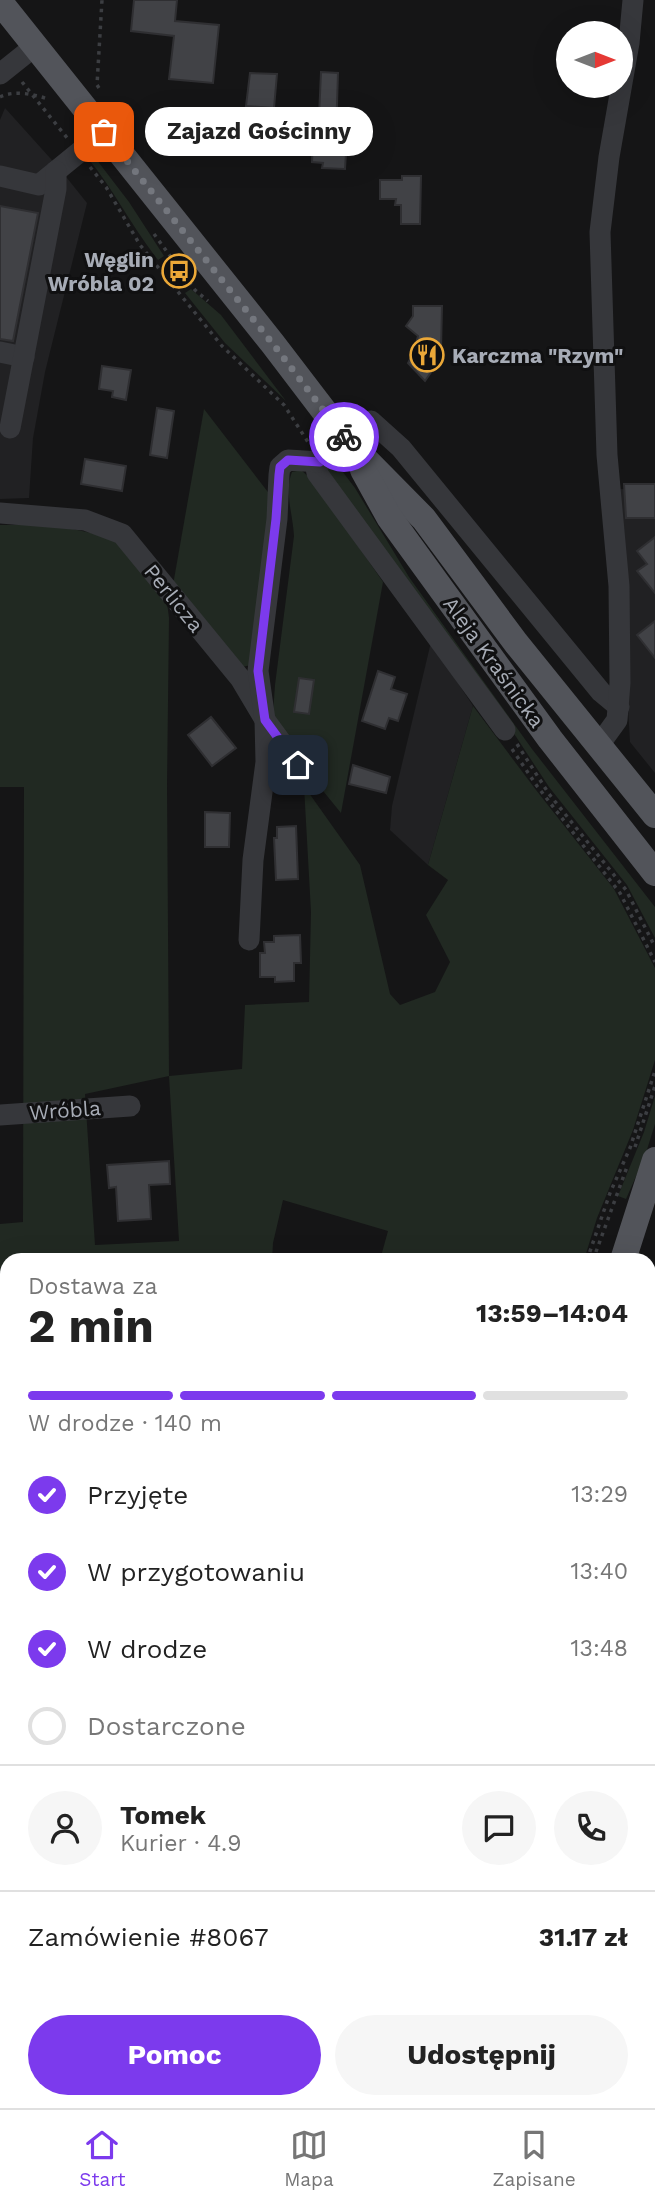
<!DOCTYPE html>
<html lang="pl">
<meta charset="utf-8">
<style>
:root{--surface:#fff;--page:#f6f6f6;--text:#222;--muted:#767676;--line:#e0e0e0;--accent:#7c3aed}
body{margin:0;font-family:"Work Sans",sans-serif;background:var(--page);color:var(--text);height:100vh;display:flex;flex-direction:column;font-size:26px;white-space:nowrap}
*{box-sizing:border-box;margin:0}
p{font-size:23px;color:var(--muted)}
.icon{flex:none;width:38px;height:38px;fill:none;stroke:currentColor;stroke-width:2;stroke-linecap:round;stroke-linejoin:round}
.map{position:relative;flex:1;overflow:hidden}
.sheet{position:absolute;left:0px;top:1253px;width:656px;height:856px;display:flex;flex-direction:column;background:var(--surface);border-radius:21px 21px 0 0;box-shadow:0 7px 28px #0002}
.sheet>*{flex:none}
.needle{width:46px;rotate:90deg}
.tools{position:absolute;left:556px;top:21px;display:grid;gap:14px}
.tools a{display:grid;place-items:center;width:77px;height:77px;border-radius:50%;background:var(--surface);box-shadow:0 7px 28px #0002;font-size:35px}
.pin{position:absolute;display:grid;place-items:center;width:60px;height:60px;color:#fff;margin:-30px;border-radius:14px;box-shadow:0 4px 10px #0006}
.courier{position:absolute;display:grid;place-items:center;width:70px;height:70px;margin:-35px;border:5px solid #7c3aed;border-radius:50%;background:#fff;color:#222;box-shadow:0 2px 9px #0007}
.bubble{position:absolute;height:49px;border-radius:24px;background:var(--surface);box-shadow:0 7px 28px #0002;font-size:23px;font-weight:700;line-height:49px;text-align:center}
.overview em{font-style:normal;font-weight:700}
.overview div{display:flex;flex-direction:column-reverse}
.overview{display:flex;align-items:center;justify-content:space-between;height:119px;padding:0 28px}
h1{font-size:46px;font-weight:700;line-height:52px}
.bar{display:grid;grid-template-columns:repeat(4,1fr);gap:10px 7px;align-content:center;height:84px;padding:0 28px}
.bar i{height:9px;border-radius:5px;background:var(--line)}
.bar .active{background:var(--accent)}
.bar p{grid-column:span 4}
.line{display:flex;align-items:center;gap:18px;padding:0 28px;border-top:2px solid var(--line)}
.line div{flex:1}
.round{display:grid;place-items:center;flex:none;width:74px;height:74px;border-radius:37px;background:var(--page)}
ol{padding:0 28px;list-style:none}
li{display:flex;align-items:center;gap:21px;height:77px}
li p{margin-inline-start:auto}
li .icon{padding:7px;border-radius:50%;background:var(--accent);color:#fff;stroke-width:4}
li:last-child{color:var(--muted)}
li i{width:38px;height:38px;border:4px solid var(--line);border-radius:50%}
.action{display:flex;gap:14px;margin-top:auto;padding:14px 28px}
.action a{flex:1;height:80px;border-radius:42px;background:var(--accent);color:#fff;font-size:28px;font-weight:700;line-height:80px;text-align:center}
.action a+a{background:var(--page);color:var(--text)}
.tab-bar{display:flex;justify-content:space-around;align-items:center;height:98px;border-top:2px solid var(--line);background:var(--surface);font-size:19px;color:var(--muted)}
.tab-bar a{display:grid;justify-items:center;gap:4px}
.tab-bar .active{color:var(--accent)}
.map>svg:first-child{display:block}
.built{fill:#212123}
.green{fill:#212922;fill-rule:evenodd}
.building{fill:#414246;stroke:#2f2f32;stroke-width:2}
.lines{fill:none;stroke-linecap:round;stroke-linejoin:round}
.path{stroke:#3c3e42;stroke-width:3.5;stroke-dasharray:3.5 5;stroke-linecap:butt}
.minor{stroke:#36373b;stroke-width:21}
.major{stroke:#52545a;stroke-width:26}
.done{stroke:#74777e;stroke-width:7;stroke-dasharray:0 12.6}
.route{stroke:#7c3aed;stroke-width:9}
.labels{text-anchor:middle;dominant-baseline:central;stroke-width:6;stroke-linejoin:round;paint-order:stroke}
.poi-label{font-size:21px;font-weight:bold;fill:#a7acb6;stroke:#101011;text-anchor:end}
.street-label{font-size:21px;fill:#a7acb6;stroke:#101011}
</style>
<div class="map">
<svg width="655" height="2108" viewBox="0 0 655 2108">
<rect width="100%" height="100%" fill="#151516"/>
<g class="built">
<polygon points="5,108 59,168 87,203 45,372 33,438 29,498 0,499 0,120"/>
<polygon points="618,489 655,490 655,773 630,742 622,609"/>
<polygon points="431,642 473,706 428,865 390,830 392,806"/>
<polygon points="655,1417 655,1974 649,1975 649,1434"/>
</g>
<g class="green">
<path d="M93 155 129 202 164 256 158 260C132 227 114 190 87 157Z"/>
<polygon points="191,289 221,315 286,401 225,343 185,293"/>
<polygon points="204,409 271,496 252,665 241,667 173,585"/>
<polygon points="333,464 339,467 355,488 409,577 532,749 655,907 655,938 627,885 549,787 511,729 326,473 328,466"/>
<path d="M301 470 313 481 383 582 341 813 272 728 275 685 294 536C293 515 284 491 292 472Z"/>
<path d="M0 525H55L100 535 116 542 167 602 169 618 167 786 169 1076 242 1069 245 1005 309 1002 311 912 304 786 360 865 390 994 400 1005 435 992 450 962 426 915 448 880 428 865 473 706 536 790 614 889 655 968V1060L633 1130 597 1218 584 1260H380L388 1231 283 1200 273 1243 272 1260H7V1315H0V1224L23 1222 24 787H0ZM169 1076 179 1241 95 1245 85 1094Z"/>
<polygon points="655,1096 655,1124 645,1156 626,1199 618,1196 644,1132"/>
<polygon points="7,1684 7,1868 0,1870 0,1690"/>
<polygon points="378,2102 462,2102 469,2108 379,2108"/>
</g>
<g class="building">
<polygon points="134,0 177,0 175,21 219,25 213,83 169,79 174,36 131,31"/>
<polygon points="321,72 338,73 336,135 347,136 345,169 322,168 323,163 312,162 313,139 318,139"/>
<polygon points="250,73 277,74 274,108 246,106"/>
<polygon points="402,176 421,176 420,224 401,224 401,205 395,205 396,199 380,199 380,180 402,180"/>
<polygon points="0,206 38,213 13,341 0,339"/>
<polygon points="413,306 442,306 441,350 436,365 425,381 408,363 414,352 418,336 406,326 413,316"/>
<polygon points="102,366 131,370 126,400 112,397 113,391 99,389"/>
<polygon points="157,408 174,411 167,458 150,455"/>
<polygon points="85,459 126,466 122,491 81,484"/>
<polygon points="624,484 655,484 655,518 626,518"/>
<polygon points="655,537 655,593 637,571 647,564 637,551"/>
<polygon points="655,621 655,658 637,635"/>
<polygon points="378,671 395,677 391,689 407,694 398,721 389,718 385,729 362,721"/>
<polygon points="299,678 314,680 309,714 294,712"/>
<polygon points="211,717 236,748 212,766 188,735"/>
<polygon points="353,765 390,777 386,793 349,784"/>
<polygon points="205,812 230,813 229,847 205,847"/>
<polygon points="296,826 298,879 276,880 274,838 277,838 277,827"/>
<polygon points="300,935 301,963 294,963 294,981 275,982 275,977 260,977 260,953 265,953 264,942 274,942 274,936"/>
<polygon points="169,1161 170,1184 149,1185 151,1219 118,1221 116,1187 109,1188 107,1165"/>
</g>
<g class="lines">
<g class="path">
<polyline points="22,82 68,139"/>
<polyline points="99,88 97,85 102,0"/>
<path d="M0 97C14 90 33 94 48 99"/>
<polyline points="90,167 106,187 140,245 222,346 284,405 308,442"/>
<polyline points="154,234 195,290 208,301"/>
<polyline points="517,744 549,794 626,890 655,947"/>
<polyline points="512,749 537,786 620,893 655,962"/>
<polyline points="635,1147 655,1086"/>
<polyline points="587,1260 610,1193 630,1148 655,1071"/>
<polyline points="593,1260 627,1167"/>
<polyline points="649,1392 655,1375"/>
<polyline points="649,1536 655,1535"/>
<polyline points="0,2086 7,2084"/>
<polyline points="374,2102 375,2108"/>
<polyline points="473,2102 474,2108"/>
<polyline points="478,2102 479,2108"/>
<polyline points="308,2108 344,2102"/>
</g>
<g class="minor">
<polyline points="0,74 35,46"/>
<polyline points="0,176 39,185 104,132"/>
<polyline points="0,352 24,357"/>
<polyline points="10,428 56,189 56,171"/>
<polyline points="0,513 85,520 122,534 240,678 265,720 298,765"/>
<polyline points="505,730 317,473 316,468 320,462 371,421 401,448 601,692 619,707"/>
<polyline points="599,745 617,720 620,683 619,586 607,455 600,232 609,157 629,43 633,0"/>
<polyline points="249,940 253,860 266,762 265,720 258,671 277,519 279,475 280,467 288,460 320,462"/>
<polyline points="0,1115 130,1106"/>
<polyline points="0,1429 7,1428"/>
<polyline points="0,1676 7,1670"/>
<polyline points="0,1878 7,1876"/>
<polyline points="649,1900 655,1903"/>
<polyline points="0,1979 7,1992"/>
<polyline points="649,1988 655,1987"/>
<polyline points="649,2039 655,2037"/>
<polyline points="74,2108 83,2102"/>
<polyline points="173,2108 197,2102"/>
<polyline points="579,2108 582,2102"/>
</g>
<g class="major">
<polyline points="0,2 273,344 347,441 424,519 516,643 655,815"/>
<polyline points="363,470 389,517 550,739 655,873"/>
<polyline points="623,1260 655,1160"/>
<polyline points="649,1302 655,1284"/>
<polyline points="509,2102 509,2108"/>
<polyline points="546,2102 547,2108"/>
</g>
</g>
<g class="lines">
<polyline class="done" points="104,132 273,344 344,437"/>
<polyline class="route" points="298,765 265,720 258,671 276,519 279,475 280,467 288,460 320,462 347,441 344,437"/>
</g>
<defs>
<symbol id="bus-ring" viewBox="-11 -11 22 22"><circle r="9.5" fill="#101011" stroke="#eba838" stroke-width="1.5"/><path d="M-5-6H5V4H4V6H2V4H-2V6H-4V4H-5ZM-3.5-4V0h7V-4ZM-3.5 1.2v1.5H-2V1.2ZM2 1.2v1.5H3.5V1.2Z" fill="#eba838"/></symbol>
<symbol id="restaurant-ring" viewBox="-11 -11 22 22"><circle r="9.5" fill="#101011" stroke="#eba838" stroke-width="1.5"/><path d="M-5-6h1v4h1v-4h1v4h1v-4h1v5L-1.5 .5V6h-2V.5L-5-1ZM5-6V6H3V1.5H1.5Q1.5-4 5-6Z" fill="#eba838"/></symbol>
</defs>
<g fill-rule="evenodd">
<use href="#bus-ring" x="160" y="252" width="38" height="38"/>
<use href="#restaurant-ring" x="408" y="336" width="38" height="38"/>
</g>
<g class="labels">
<g class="poi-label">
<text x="154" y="259">Węglin<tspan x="154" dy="24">Wróbla 02</tspan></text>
<text x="452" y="355" text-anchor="start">Karczma "Rzym"</text>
</g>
<g class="street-label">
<text transform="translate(174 598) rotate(51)">Perlicza</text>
<text transform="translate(494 662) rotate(54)">Aleja Kraśnicka</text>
<text transform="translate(65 1110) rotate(-4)">Wróbla</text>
</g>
</g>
</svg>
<div class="tools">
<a><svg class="needle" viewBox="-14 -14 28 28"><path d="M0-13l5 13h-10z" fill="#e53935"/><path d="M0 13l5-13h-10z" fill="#767676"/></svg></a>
</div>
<div class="pin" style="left:104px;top:132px;background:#ea580c"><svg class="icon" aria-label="bag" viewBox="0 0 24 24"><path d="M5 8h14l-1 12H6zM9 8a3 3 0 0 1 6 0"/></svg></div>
<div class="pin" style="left:298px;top:765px;background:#1f2937"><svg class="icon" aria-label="home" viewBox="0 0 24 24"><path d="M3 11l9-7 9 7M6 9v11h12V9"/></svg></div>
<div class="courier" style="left:344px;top:437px"><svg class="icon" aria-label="bike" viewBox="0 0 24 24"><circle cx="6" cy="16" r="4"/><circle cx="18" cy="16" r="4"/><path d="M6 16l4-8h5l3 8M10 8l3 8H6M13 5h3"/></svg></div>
<div class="bubble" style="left:145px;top:107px;width:228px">Zajazd Gościnny</div>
<section class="sheet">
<div class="overview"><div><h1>2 min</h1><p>Dostawa za</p></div><em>13:59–14:04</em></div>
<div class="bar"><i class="active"></i><i class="active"></i><i class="active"></i><i></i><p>W drodze · 140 m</p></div>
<ol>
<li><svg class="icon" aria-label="check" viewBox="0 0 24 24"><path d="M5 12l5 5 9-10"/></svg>Przyjęte<p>13:29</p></li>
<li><svg class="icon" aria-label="check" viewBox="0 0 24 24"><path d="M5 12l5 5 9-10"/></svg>W przygotowaniu<p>13:40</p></li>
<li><svg class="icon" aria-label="check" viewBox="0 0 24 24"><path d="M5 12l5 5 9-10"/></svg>W drodze<p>13:48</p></li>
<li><i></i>Dostarczone</li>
</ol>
<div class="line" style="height:126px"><a class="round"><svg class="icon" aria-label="person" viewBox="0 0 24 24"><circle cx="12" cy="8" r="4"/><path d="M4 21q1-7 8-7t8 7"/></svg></a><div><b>Tomek</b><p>Kurier · 4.9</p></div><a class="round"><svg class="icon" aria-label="chat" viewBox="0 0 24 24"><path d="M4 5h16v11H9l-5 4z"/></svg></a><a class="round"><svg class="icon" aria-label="phone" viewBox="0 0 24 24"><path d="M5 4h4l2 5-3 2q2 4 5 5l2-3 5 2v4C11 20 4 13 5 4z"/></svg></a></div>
<div class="line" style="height:91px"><div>Zamówienie #8067</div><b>31.17 zł</b></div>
<div class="action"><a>Pomoc</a><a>Udostępnij</a></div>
</section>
</div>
<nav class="tab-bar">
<a class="active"><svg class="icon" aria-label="home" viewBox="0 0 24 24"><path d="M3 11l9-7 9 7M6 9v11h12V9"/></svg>Start</a>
<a><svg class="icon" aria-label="map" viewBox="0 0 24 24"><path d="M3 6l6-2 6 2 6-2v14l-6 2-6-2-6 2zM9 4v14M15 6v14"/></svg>Mapa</a>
<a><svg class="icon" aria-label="saved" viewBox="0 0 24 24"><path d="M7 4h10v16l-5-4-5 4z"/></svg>Zapisane</a>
</nav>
